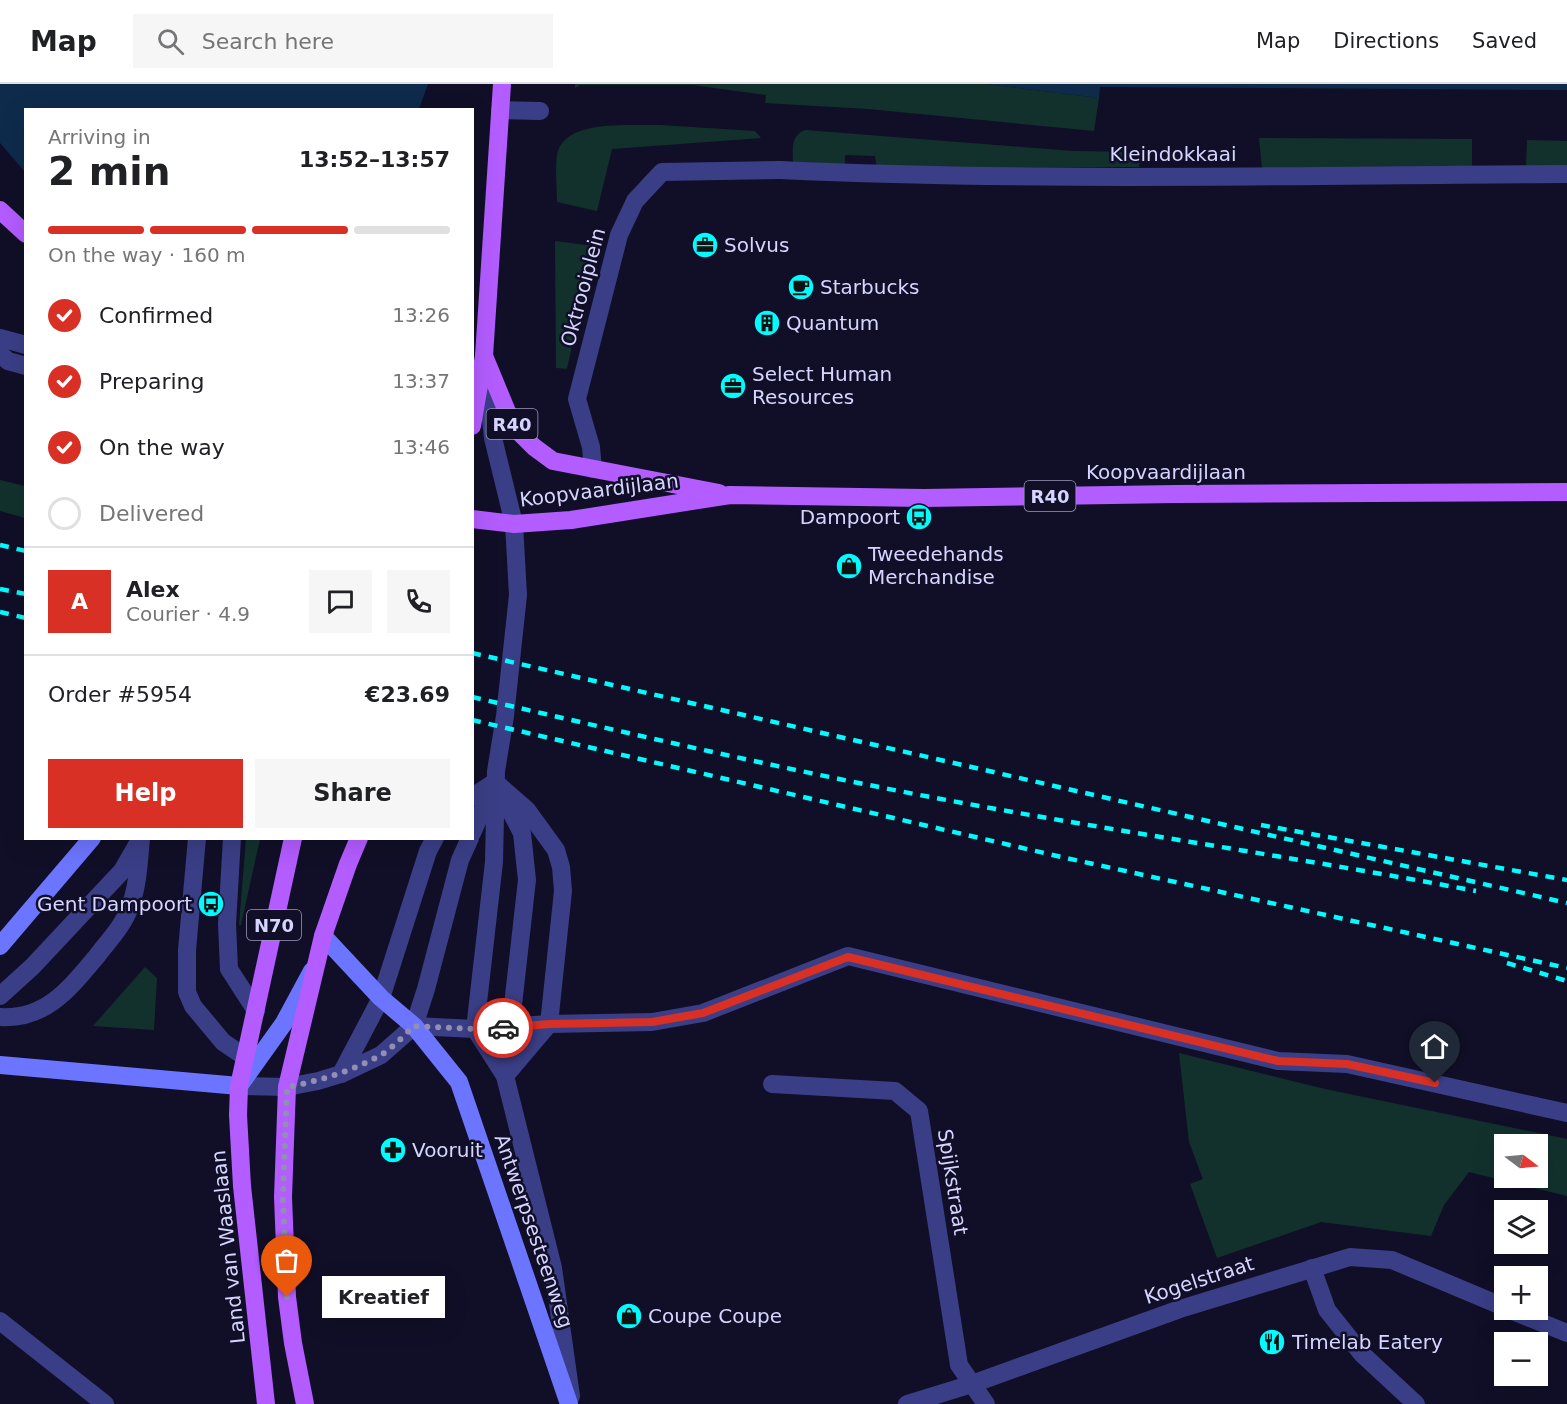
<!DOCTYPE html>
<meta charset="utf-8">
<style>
:root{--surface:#fff;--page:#f6f6f6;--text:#202124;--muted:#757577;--line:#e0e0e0;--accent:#d93025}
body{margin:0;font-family:"DejaVu Sans",sans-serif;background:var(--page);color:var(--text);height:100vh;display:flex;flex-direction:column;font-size:22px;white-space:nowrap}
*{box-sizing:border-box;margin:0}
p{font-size:20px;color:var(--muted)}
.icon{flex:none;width:33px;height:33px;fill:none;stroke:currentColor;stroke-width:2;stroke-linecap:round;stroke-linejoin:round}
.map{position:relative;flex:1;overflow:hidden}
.sheet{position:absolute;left:24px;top:24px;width:450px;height:732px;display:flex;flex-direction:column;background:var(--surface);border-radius:0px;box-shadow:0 6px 24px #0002}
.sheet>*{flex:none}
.needle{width:39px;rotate:106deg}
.buttons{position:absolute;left:1494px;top:1050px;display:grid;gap:12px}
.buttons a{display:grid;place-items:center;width:54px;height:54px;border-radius:0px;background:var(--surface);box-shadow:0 6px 24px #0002;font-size:30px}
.pin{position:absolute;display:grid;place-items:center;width:51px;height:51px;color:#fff;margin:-62px -26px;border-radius:50% 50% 50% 0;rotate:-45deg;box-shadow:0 0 6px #0007}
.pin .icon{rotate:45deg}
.courier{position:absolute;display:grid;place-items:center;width:60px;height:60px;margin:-30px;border:4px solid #d93025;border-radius:50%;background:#fff;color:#222;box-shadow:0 2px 8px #0007}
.bubble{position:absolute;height:42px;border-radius:0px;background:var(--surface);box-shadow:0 6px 24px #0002;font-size:20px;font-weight:800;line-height:42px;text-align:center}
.headline em{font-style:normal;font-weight:800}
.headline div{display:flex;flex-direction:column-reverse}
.headline{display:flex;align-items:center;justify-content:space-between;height:102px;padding:0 24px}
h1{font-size:39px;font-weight:800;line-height:45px}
.bar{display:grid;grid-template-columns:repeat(4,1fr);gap:9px 6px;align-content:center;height:72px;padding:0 24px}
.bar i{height:8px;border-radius:4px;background:var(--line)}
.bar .active{background:var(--accent)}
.bar p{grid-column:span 4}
.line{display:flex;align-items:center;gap:15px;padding:0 24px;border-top:2px solid var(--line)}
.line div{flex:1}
.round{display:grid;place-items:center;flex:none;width:63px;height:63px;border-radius:0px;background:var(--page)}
ol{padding:0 24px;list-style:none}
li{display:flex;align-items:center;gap:18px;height:66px}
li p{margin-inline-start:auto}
li .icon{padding:6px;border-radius:50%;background:var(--accent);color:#fff;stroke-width:4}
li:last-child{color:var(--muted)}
li i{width:33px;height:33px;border:3px solid var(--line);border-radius:50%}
.button{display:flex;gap:12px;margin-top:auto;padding:12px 24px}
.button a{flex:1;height:69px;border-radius:0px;background:var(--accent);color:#fff;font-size:24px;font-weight:800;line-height:69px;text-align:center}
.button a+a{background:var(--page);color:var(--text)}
header{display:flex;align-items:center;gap:36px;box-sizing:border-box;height:84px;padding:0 30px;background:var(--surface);border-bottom:2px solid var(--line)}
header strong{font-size:28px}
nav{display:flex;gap:33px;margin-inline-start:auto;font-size:21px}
.search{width:420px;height:54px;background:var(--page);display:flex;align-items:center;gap:15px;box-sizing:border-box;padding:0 21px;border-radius:0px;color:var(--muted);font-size:22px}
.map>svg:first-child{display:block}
.green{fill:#12312d;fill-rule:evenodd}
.water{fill:#0e2b4c}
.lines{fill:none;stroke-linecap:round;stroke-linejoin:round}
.lane{stroke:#3a3e86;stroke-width:18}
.street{stroke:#3a3e86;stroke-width:18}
.secondary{stroke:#6c75ff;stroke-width:18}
.primary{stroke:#b35cff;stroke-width:18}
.rail{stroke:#01fcff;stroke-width:4.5;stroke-dasharray:9 8;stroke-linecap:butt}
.done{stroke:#9190b3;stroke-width:6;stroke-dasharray:0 10.8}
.route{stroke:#d93025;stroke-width:8}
.labels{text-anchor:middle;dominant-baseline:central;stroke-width:5;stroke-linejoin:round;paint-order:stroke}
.shield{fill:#110f27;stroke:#9b9abe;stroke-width:1.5}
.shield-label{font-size:18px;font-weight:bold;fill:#d6d5ff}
.street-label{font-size:20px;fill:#d6d5ff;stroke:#110f27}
.poi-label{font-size:20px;fill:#d6d5ff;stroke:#110f27;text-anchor:start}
</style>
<header>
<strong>Map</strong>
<div class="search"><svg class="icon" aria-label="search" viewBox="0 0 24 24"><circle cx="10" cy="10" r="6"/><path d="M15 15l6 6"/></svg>Search here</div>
<nav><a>Map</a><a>Directions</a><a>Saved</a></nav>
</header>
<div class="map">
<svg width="1567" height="1320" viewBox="0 0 1567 1320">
<rect width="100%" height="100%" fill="#110f27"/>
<g class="green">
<polygon points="575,0 986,0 1099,14 1094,47 868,25 765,19 766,11 693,1 580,1 575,4"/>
<path d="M660 41 755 47 761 54 612 65 597 127 557 118C557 103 555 86 557 71 563 34 632 42 660 41Z"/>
<path d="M805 46 1073 67 1141 68 1139 83 877 84 875 72 845 71V80H793C793 66 790 52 805 46Z"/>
<polygon points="1259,54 1472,55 1472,82 1262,84"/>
<polygon points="1527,56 1567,57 1567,83 1526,83"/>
<polygon points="555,157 594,162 567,285 556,284"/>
<polygon points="0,396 25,402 25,434 0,427"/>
<polygon points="246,754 260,755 241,841 239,841"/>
<polygon points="145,883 157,894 154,946 93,942"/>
<path d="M1179 969 1325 1005 1567 1055V1112L1469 1088 1444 1121 1431 1152 1321 1138 1217 1174 1190 1100 1203 1095 1189 1058ZM1504 1060H1538V1094H1504Z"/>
</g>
<g class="water">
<polygon points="0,0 428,0 419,25 26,26 25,88 0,59"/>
<polygon points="986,0 1567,0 1567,6 1100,3 1099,14"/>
</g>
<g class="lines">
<g class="lane">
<polyline points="500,26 540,27"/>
<path d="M780 86C1042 98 1305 91 1567 90"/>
<polyline points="0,254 26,261"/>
<polyline points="0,270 8,277 26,282"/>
<polyline points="485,282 493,354 514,440 518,511 505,632 496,687 494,778 475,945 505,992 553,1184 571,1312"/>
<polyline points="495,698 527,726 556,766 561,783 563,807 549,940 505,992"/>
<polyline points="500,707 522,749 527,796 505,992"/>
<polyline points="472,713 495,698"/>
<polyline points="472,749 492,705"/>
<polyline points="197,754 187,866 187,908 193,922 223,958 245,973"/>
<polyline points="232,754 227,840 229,885 256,927"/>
<polyline points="0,912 32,883 122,787 137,761"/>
<path d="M0 933C46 936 70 904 97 872 109 856 123 842 130 823 138 802 139 776 141 754"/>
<polyline points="414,942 475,945 549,940 652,938 703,929 848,872 1278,977 1347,980 1567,1029"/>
<polyline points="341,990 381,914 428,767 435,754"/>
<polyline points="239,1002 287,1003 318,997 341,990 381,971 414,942 426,905 460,776 470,754"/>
<polyline points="1312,1184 1327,1226 1362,1270 1416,1320"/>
</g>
<g class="street">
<polyline points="593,385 591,363 577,315 619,151 635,117 662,88 780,86"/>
<polyline points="772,1000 895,1007 919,1027 959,1281 986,1320"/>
<polyline points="1510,1226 1567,1249"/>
<polyline points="0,1237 105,1320"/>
<polyline points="907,1320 972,1300 1180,1225 1350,1173 1392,1176 1504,1223"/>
</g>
<g class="secondary">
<polyline points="323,852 381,914 414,942 459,998 569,1320"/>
<polyline points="0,862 92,754"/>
<polyline points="0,981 239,1002 284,939 312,887"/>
</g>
<g class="primary">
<polyline points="0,126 26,150"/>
<polyline points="484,272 513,342 534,363 553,377 719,409"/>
<polyline points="472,342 484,272 502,0"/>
<polyline points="472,435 514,440 571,436 730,411 924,414 1176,410 1567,408"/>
<polyline points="266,1320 242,1102 238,1031 239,1002 293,754"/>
<polyline points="305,1320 293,1259 287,1213 283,1113 287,1003 323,852 348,780 359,754"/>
</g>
<g class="rail">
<polyline points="0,461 26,467"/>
<polyline points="0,505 26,510"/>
<polyline points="0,528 26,534"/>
<polyline points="472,569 1567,819"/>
<path d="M472 613C614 646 756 679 899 707 1090 744 1284 771 1476 807"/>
<polyline points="472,636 1057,772 1567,884"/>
<polyline points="1261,741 1567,796"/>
<polyline points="1507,879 1567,897"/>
</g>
</g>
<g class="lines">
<path class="done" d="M287 1213 283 1113 287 1003C319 997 350 988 379 972 392 965 403 952 414 942L475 945 503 944"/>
<polyline class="route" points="503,944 549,940 652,938 703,929 848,873 1278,977 1347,980 1435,999"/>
</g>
<defs>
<symbol id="office-disc" viewBox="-11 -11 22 22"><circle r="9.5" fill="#01fcff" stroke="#110f27"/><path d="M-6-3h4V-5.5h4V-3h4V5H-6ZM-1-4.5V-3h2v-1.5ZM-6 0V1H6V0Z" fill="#111"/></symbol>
<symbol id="cafe-disc" viewBox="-11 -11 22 22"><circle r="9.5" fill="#01fcff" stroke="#110f27"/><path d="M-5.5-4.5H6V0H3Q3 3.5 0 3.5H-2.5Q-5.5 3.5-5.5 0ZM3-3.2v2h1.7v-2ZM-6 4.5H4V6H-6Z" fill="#111"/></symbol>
<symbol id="building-disc" viewBox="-11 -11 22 22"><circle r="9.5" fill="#01fcff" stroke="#110f27"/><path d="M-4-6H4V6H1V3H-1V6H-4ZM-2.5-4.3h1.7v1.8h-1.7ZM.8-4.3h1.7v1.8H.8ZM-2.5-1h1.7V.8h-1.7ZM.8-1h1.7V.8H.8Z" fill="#111"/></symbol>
<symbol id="bus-disc" viewBox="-11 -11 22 22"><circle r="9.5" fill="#01fcff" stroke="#110f27"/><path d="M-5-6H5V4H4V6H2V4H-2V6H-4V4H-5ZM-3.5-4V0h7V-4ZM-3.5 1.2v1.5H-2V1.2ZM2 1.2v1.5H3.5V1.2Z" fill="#111"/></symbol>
<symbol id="shop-disc" viewBox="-11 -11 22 22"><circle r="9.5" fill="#01fcff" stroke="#110f27"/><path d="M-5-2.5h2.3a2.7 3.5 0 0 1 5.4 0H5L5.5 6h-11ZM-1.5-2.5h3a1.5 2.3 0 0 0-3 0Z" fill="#111"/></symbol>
<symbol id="pharmacy-disc" viewBox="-11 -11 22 22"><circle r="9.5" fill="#01fcff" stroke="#110f27"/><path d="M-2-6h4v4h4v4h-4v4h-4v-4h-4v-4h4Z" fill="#111"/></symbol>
<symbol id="restaurant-disc" viewBox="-11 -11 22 22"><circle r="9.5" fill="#01fcff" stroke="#110f27"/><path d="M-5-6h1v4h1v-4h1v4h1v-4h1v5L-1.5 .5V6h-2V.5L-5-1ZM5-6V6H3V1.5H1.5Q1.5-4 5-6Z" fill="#111"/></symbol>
</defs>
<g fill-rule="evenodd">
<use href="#office-disc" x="690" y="146" width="30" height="30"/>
<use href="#cafe-disc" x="786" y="188" width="30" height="30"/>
<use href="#building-disc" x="752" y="224" width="30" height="30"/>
<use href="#office-disc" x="718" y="287" width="30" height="30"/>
<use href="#bus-disc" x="904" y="418" width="30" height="30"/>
<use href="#shop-disc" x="834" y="467" width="30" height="30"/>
<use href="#bus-disc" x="196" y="805" width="30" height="30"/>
<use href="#pharmacy-disc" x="378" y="1051" width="30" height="30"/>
<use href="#shop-disc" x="614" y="1217" width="30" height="30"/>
<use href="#restaurant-disc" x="1257" y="1243" width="30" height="30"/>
</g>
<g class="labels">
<g class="shield">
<rect x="486.5" y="325" width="51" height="30" rx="4.5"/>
<rect x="1024.5" y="397" width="51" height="30" rx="4.5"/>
<rect x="247" y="826" width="54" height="30" rx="4.5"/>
</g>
<g class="shield-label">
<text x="512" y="340">R40</text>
<text x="1050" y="412">R40</text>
<text x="274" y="841">N70</text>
</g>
<g class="street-label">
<text x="1173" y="70">Kleindokkaai</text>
<text transform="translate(583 203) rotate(-75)">Oktrooiplein</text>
<text x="1166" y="388">Koopvaardijlaan</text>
<text transform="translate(599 406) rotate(-7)">Koopvaardijlaan</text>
<text transform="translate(953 1098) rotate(81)">Spijkstraat</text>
<text transform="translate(534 1147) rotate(71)">Antwerpsesteenweg</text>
<text transform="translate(228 1163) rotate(-96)">Land van Waaslaan</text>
<text transform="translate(1199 1196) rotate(-18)">Kogelstraat</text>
</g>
<g class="poi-label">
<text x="724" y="161">Solvus</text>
<text x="820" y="203">Starbucks</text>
<text x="786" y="239">Quantum</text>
<text x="752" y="290">Select Human<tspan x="752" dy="23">Resources</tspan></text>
<text x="900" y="433" text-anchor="end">Dampoort</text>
<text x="868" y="470">Tweedehands<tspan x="868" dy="23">Merchandise</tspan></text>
<text x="192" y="820" text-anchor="end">Gent Dampoort</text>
<text x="412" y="1066">Vooruit</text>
<text x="648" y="1232">Coupe Coupe</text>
<text x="1292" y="1258">Timelab Eatery</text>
</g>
</g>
</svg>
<div class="buttons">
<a><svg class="needle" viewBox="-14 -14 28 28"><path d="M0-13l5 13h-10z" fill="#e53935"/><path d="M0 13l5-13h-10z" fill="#757577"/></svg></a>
<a><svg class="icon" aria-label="layers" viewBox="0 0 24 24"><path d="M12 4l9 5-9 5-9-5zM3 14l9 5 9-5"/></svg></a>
<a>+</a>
<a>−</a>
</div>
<div class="pin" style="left:287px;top:1213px;background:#ea580c"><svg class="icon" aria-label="bag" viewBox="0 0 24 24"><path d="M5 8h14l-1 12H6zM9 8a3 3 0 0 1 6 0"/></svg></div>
<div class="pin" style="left:1435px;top:999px;background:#1f2937"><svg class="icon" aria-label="home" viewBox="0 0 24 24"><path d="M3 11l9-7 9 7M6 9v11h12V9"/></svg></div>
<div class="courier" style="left:503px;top:944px"><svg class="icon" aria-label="car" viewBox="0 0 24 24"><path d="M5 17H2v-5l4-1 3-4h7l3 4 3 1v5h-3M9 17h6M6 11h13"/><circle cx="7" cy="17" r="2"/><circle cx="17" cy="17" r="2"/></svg></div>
<div class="bubble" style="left:322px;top:1192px;width:123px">Kreatief</div>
<section class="sheet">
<div class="headline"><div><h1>2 min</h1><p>Arriving in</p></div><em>13:52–13:57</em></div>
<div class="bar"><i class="active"></i><i class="active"></i><i class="active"></i><i></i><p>On the way · 160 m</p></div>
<ol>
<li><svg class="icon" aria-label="check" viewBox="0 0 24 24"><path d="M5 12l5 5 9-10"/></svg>Confirmed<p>13:26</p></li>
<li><svg class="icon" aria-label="check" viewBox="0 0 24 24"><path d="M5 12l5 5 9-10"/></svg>Preparing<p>13:37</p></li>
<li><svg class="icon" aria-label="check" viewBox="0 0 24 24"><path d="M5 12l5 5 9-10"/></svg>On the way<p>13:46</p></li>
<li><i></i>Delivered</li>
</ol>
<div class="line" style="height:108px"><b class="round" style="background:var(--accent);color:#fff">A</b><div><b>Alex</b><p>Courier · 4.9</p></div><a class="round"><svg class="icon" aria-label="chat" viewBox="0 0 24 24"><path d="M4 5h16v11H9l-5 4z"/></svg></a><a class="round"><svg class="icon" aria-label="phone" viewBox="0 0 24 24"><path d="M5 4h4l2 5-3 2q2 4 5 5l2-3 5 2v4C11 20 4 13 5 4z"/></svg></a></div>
<div class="line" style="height:78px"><div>Order #5954</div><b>€23.69</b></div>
<div class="button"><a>Help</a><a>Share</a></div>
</section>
</div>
